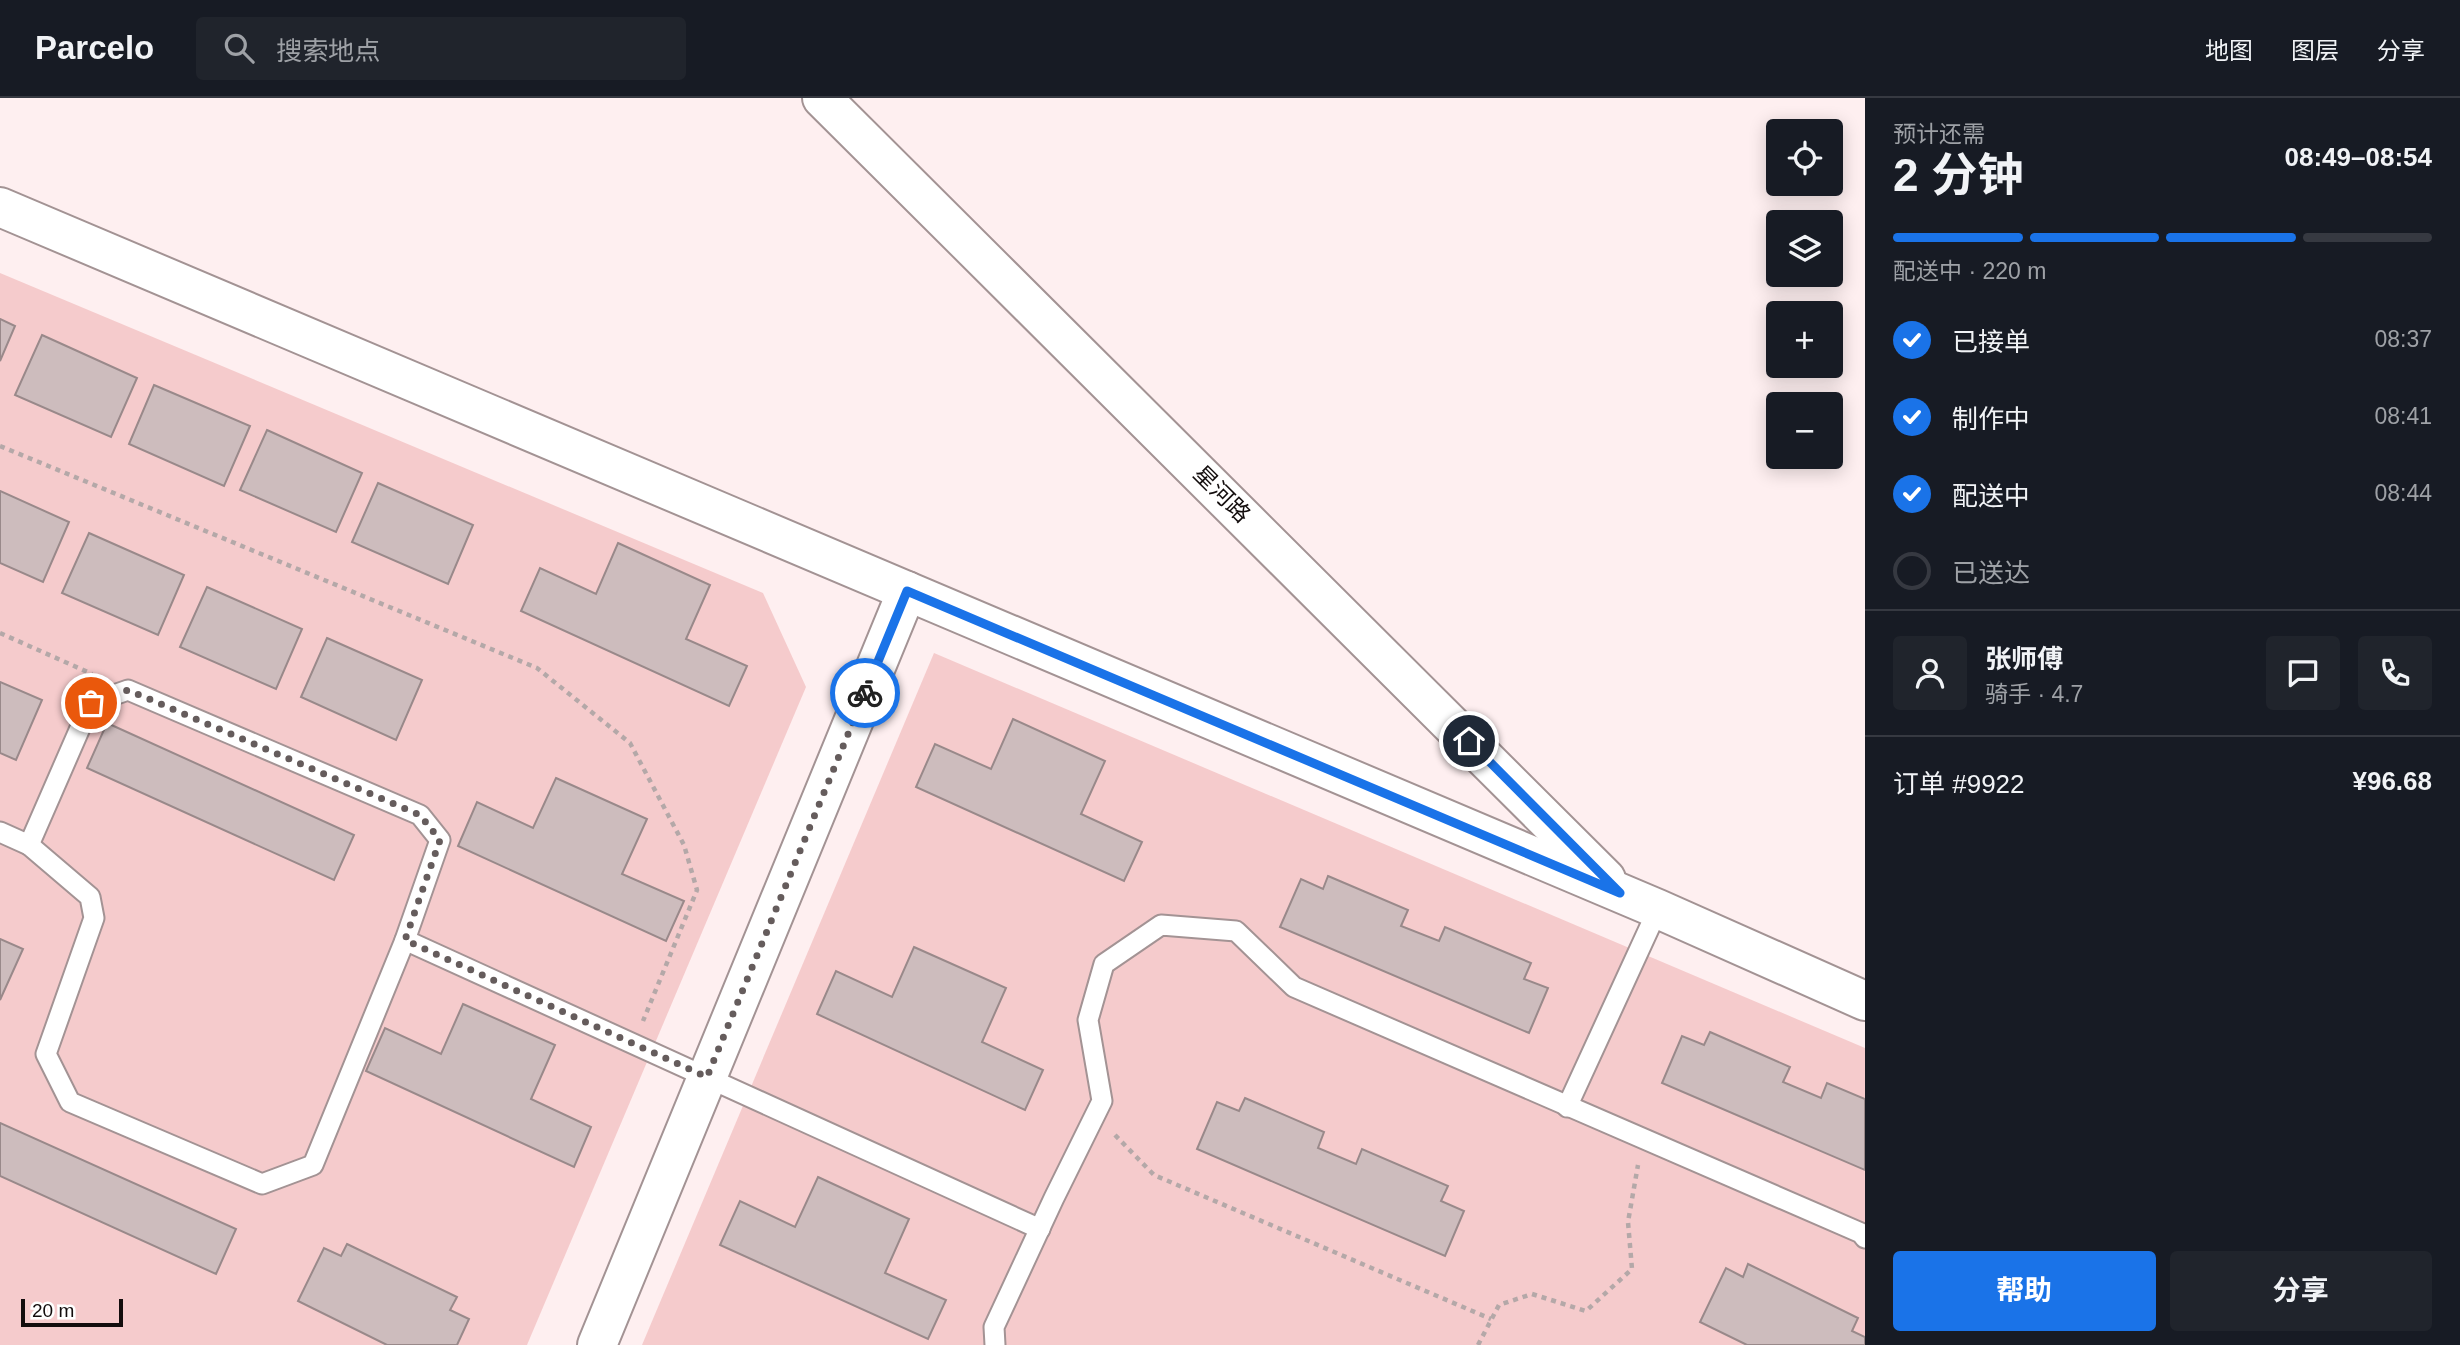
<!DOCTYPE html>
<html lang="zh">
<meta charset="utf-8">
<style>
:root{--surface:#171b24;--page:#20242c;--text:#f1f3f6;--muted:#9ea1a6;--line:#363941;--accent:#1a73e8}
body{margin:0;font-family:Arial,"Noto Sans SC",sans-serif;background:var(--page);color:var(--text);height:100vh;display:flex;flex-direction:column;font-size:26px;white-space:nowrap}
*{box-sizing:border-box;margin:0}
p{font-size:23px;color:var(--muted)}
.icon{flex:none;width:38px;height:38px;fill:none;stroke:currentColor;stroke-width:2;stroke-linecap:round;stroke-linejoin:round}
.map{position:relative;flex:1;overflow:hidden}
.side{display:flex;flex-direction:column;background:var(--surface);width:595px}
.side>*{flex:none}
.controls{position:absolute;left:1766px;top:21px;display:grid;gap:14px}
.controls a{display:grid;place-items:center;width:77px;height:77px;border-radius:7px;background:var(--surface);box-shadow:0 4px 18px #0003;font-size:35px}
.scale{position:absolute;left:21px;bottom:18px;width:102px;box-sizing:border-box;padding-left:7px;border:4px solid #130d0d;border-top:0;font-size:19px;line-height:24px;white-space:nowrap;color:#130d0d;-webkit-text-stroke:5px #fff;paint-order:stroke}
.pin{position:absolute;display:grid;place-items:center;width:60px;height:60px;color:#fff;margin:-30px;border:4px solid #fff;border-radius:50%;box-shadow:0 2px 7px #0007}
.courier{position:absolute;display:grid;place-items:center;width:70px;height:70px;margin:-35px;border:5px solid #1a73e8;border-radius:50%;background:#fff;color:#222;box-shadow:0 2px 9px #0007}
.summary em{font-style:normal;font-weight:700}
.summary div{display:flex;flex-direction:column-reverse}
.summary{display:flex;align-items:center;justify-content:space-between;height:119px;padding:0 28px}
h1{font-size:46px;font-weight:700;line-height:52px}
.bar{display:grid;grid-template-columns:repeat(4,1fr);gap:10px 7px;align-content:center;height:84px;padding:0 28px}
.bar i{height:9px;border-radius:5px;background:var(--line)}
.bar .on{background:var(--accent)}
.bar p{grid-column:span 4}
.line{display:flex;align-items:center;gap:18px;padding:0 28px;border-top:2px solid var(--line)}
.line div{flex:1}
.round{display:grid;place-items:center;flex:none;width:74px;height:74px;border-radius:7px;background:var(--page)}
ol{padding:0 28px;list-style:none}
li{display:flex;align-items:center;gap:21px;height:77px}
li p{margin-inline-start:auto}
li .icon{padding:7px;border-radius:50%;background:var(--accent);color:#fff;stroke-width:4}
li:last-child{color:var(--muted)}
li i{width:38px;height:38px;border:4px solid var(--line);border-radius:50%}
.button{display:flex;gap:14px;margin-top:auto;padding:14px 28px}
.button a{flex:1;height:80px;border-radius:7px;background:var(--accent);color:#fff;font-size:28px;font-weight:700;line-height:80px;text-align:center}
.button a+a{background:var(--page);color:var(--text)}
header{display:flex;align-items:center;gap:42px;box-sizing:border-box;height:98px;padding:0 35px;background:var(--surface);border-bottom:2px solid var(--line)}
header strong{font-size:33px}
nav{display:flex;gap:38px;margin-inline-start:auto;font-size:24px}
.search{width:490px;height:63px;background:var(--page);display:flex;align-items:center;gap:18px;box-sizing:border-box;padding:0 24px;border-radius:7px;color:var(--muted);font-size:26px}
main{display:flex;flex:1;min-height:0}
.map>svg:first-child{display:block}
.green{fill:#f5cbcc}
.building{fill:#cdbcbd;stroke:#99898a;stroke-width:2}
.lines{fill:none;stroke-linecap:round;stroke-linejoin:round}
.lane-casing{stroke:#a39394;stroke-width:23}
.street-casing{stroke:#a39394;stroke-width:42}
.path{stroke:#b4a8a8;stroke-width:4.5;stroke-dasharray:5 5;stroke-linecap:butt}
.lane{stroke:#fff;stroke-width:19}
.street{stroke:#fff;stroke-width:38}
.done{stroke:#655c5c;stroke-width:7;stroke-dasharray:0 12.6}
.route{stroke:#1a73e8;stroke-width:9}
.labels{text-anchor:middle;dominant-baseline:central;stroke-width:7;stroke-linejoin:round;paint-order:stroke}
.street-label{font-size:23px;fill:#130d0d;stroke:#fff}
</style>
<header>
<strong>Parcelo</strong>
<div class="search"><svg class="icon" aria-label="search" viewBox="0 0 24 24"><circle cx="10" cy="10" r="6"/><path d="M15 15l6 6"/></svg>搜索地点</div>
<nav><a>地图</a><a>图层</a><a>分享</a></nav>
</header>
<main>
<div class="map">
<svg width="1865" height="1247" viewBox="0 0 1865 1247">
<rect width="100%" height="100%" fill="#feeff0"/>
<g class="green">
<polygon points="0,175 763,495 806,589 527,1247 0,1247"/>
<polygon points="934,555 1865,950 1865,1247 642,1247"/>
</g>
<g class="building">
<polygon points="0,221 15,228 0,263"/>
<polygon points="42,237 137,280 111,339 15,297"/>
<polygon points="154,287 250,328 224,388 129,346"/>
<polygon points="267,332 362,375 336,434 240,392"/>
<polygon points="378,385 473,427 448,486 352,444"/>
<polygon points="0,393 69,424 43,484 0,465"/>
<polygon points="89,435 184,477 158,537 62,495"/>
<polygon points="618,445 710,487 686,541 747,568 729,608 521,513 540,470 596,496"/>
<polygon points="207,489 302,531 276,591 180,549"/>
<polygon points="327,540 422,582 396,642 301,599"/>
<polygon points="0,584 42,602 16,662 0,655"/>
<polygon points="1013,621 1105,663 1081,716 1142,744 1124,783 916,689 935,646 991,671"/>
<polygon points="107,625 354,737 334,782 87,670"/>
<polygon points="556,680 647,721 622,776 684,803 666,843 458,748 477,704 533,730"/>
<polygon points="1328,778 1408,812 1401,828 1439,843 1445,829 1531,865 1524,881 1548,890 1529,935 1280,829 1301,781 1323,791"/>
<polygon points="0,841 23,851 0,902"/>
<polygon points="914,849 1006,890 982,944 1043,972 1025,1012 817,916 836,873 892,899"/>
<polygon points="463,906 555,947 531,1001 591,1029 574,1069 366,973 385,930 441,956"/>
<polygon points="1710,934 1790,969 1783,984 1821,1000 1827,985 1865,1001 1865,1072 1662,985 1682,938 1704,947"/>
<polygon points="1245,1000 1324,1034 1318,1050 1356,1066 1362,1051 1448,1088 1441,1103 1464,1113 1445,1158 1197,1051 1217,1004 1239,1013"/>
<polygon points="0,1025 236,1131 216,1176 0,1078"/>
<polygon points="818,1079 909,1121 885,1175 946,1202 928,1241 720,1147 740,1103 795,1129"/>
<polygon points="347,1146 457,1199 450,1212 469,1221 457,1247 387,1247 298,1203 324,1150 341,1158"/>
<polygon points="1748,1166 1858,1220 1852,1233 1865,1239 1865,1247 1747,1247 1700,1224 1726,1170 1743,1179"/>
</g>
<g class="lines">
<defs>
<g id="lane">
<polyline points="0,734 29,747 91,605 128,592 420,717 440,742 405,842 1040,1131"/>
<polyline points="29,747 90,799 94,820 46,956 70,1004 262,1086 313,1067 405,842"/>
<polyline points="1567,1009 1658,811"/>
<polyline points="995,1247 994,1229 1054,1100 1102,1003 1088,922 1104,866 1161,827 1236,833 1294,889 1861,1135 1865,1140"/>
</g>
<g id="street">
<polyline points="822,0 1606,781"/>
<polyline points="0,109 1658,811 1865,903"/>
<polyline points="597,1247 907,493"/>
</g>
</defs>
<use href="#lane" class="lane-casing"/>
<use href="#street" class="street-casing"/>
<g class="path">
<polyline points="0,348 537,570 630,645 684,747 697,792 643,923"/>
<polyline points="0,535 92,576"/>
<polyline points="1115,1037 1154,1077 1491,1221"/>
<polyline points="1478,1247 1499,1207 1532,1196 1586,1213 1632,1171 1628,1124 1638,1067"/>
</g>
<use href="#lane" class="lane"/>
<use href="#street" class="street"/>
</g>
<g class="lines">
<polyline class="done" points="91,605 128,592 420,717 440,742 405,842 707,979 865,595"/>
<polyline class="route" points="865,595 907,493 1620,795 1469,643"/>
</g>
<g class="labels">
<g class="street-label">
<text transform="translate(1222 396) rotate(45)">星河路</text>
</g>
</g>
</svg>
<div class="controls">
<a><svg class="icon" aria-label="locate" viewBox="0 0 24 24"><circle cx="12" cy="12" r="6"/><path d="M12 2v4M12 18v4M2 12h4M18 12h4"/></svg></a>
<a><svg class="icon" aria-label="layers" viewBox="0 0 24 24"><path d="M12 4l9 5-9 5-9-5zM3 14l9 5 9-5"/></svg></a>
<a>+</a>
<a>−</a>
</div>
<div class="scale">20 m</div>
<div class="pin" style="left:91px;top:605px;background:#ea580c"><svg class="icon" aria-label="bag" viewBox="0 0 24 24"><path d="M5 8h14l-1 12H6zM9 8a3 3 0 0 1 6 0"/></svg></div>
<div class="pin" style="left:1469px;top:643px;background:#1f2937"><svg class="icon" aria-label="home" viewBox="0 0 24 24"><path d="M3 11l9-7 9 7M6 9v11h12V9"/></svg></div>
<div class="courier" style="left:865px;top:595px"><svg class="icon" aria-label="bike" viewBox="0 0 24 24"><circle cx="6" cy="16" r="4"/><circle cx="18" cy="16" r="4"/><path d="M6 16l4-8h5l3 8M10 8l3 8H6M13 5h3"/></svg></div>
</div>
<section class="side">
<div class="summary"><div><h1>2 分钟</h1><p>预计还需</p></div><em>08:49–08:54</em></div>
<div class="bar"><i class="on"></i><i class="on"></i><i class="on"></i><i></i><p>配送中 · 220 m</p></div>
<ol>
<li><svg class="icon" aria-label="check" viewBox="0 0 24 24"><path d="M5 12l5 5 9-10"/></svg>已接单<p>08:37</p></li>
<li><svg class="icon" aria-label="check" viewBox="0 0 24 24"><path d="M5 12l5 5 9-10"/></svg>制作中<p>08:41</p></li>
<li><svg class="icon" aria-label="check" viewBox="0 0 24 24"><path d="M5 12l5 5 9-10"/></svg>配送中<p>08:44</p></li>
<li><i></i>已送达</li>
</ol>
<div class="line" style="height:126px"><a class="round"><svg class="icon" aria-label="person" viewBox="0 0 24 24"><circle cx="12" cy="8" r="4"/><path d="M4 21q1-7 8-7t8 7"/></svg></a><div><b>张师傅</b><p>骑手 · 4.7</p></div><a class="round"><svg class="icon" aria-label="chat" viewBox="0 0 24 24"><path d="M4 5h16v11H9l-5 4z"/></svg></a><a class="round"><svg class="icon" aria-label="phone" viewBox="0 0 24 24"><path d="M5 4h4l2 5-3 2q2 4 5 5l2-3 5 2v4C11 20 4 13 5 4z"/></svg></a></div>
<div class="line" style="height:91px"><div>订单 #9922</div><b>¥96.68</b></div>
<div class="button"><a>帮助</a><a>分享</a></div>
</section>
</main>
